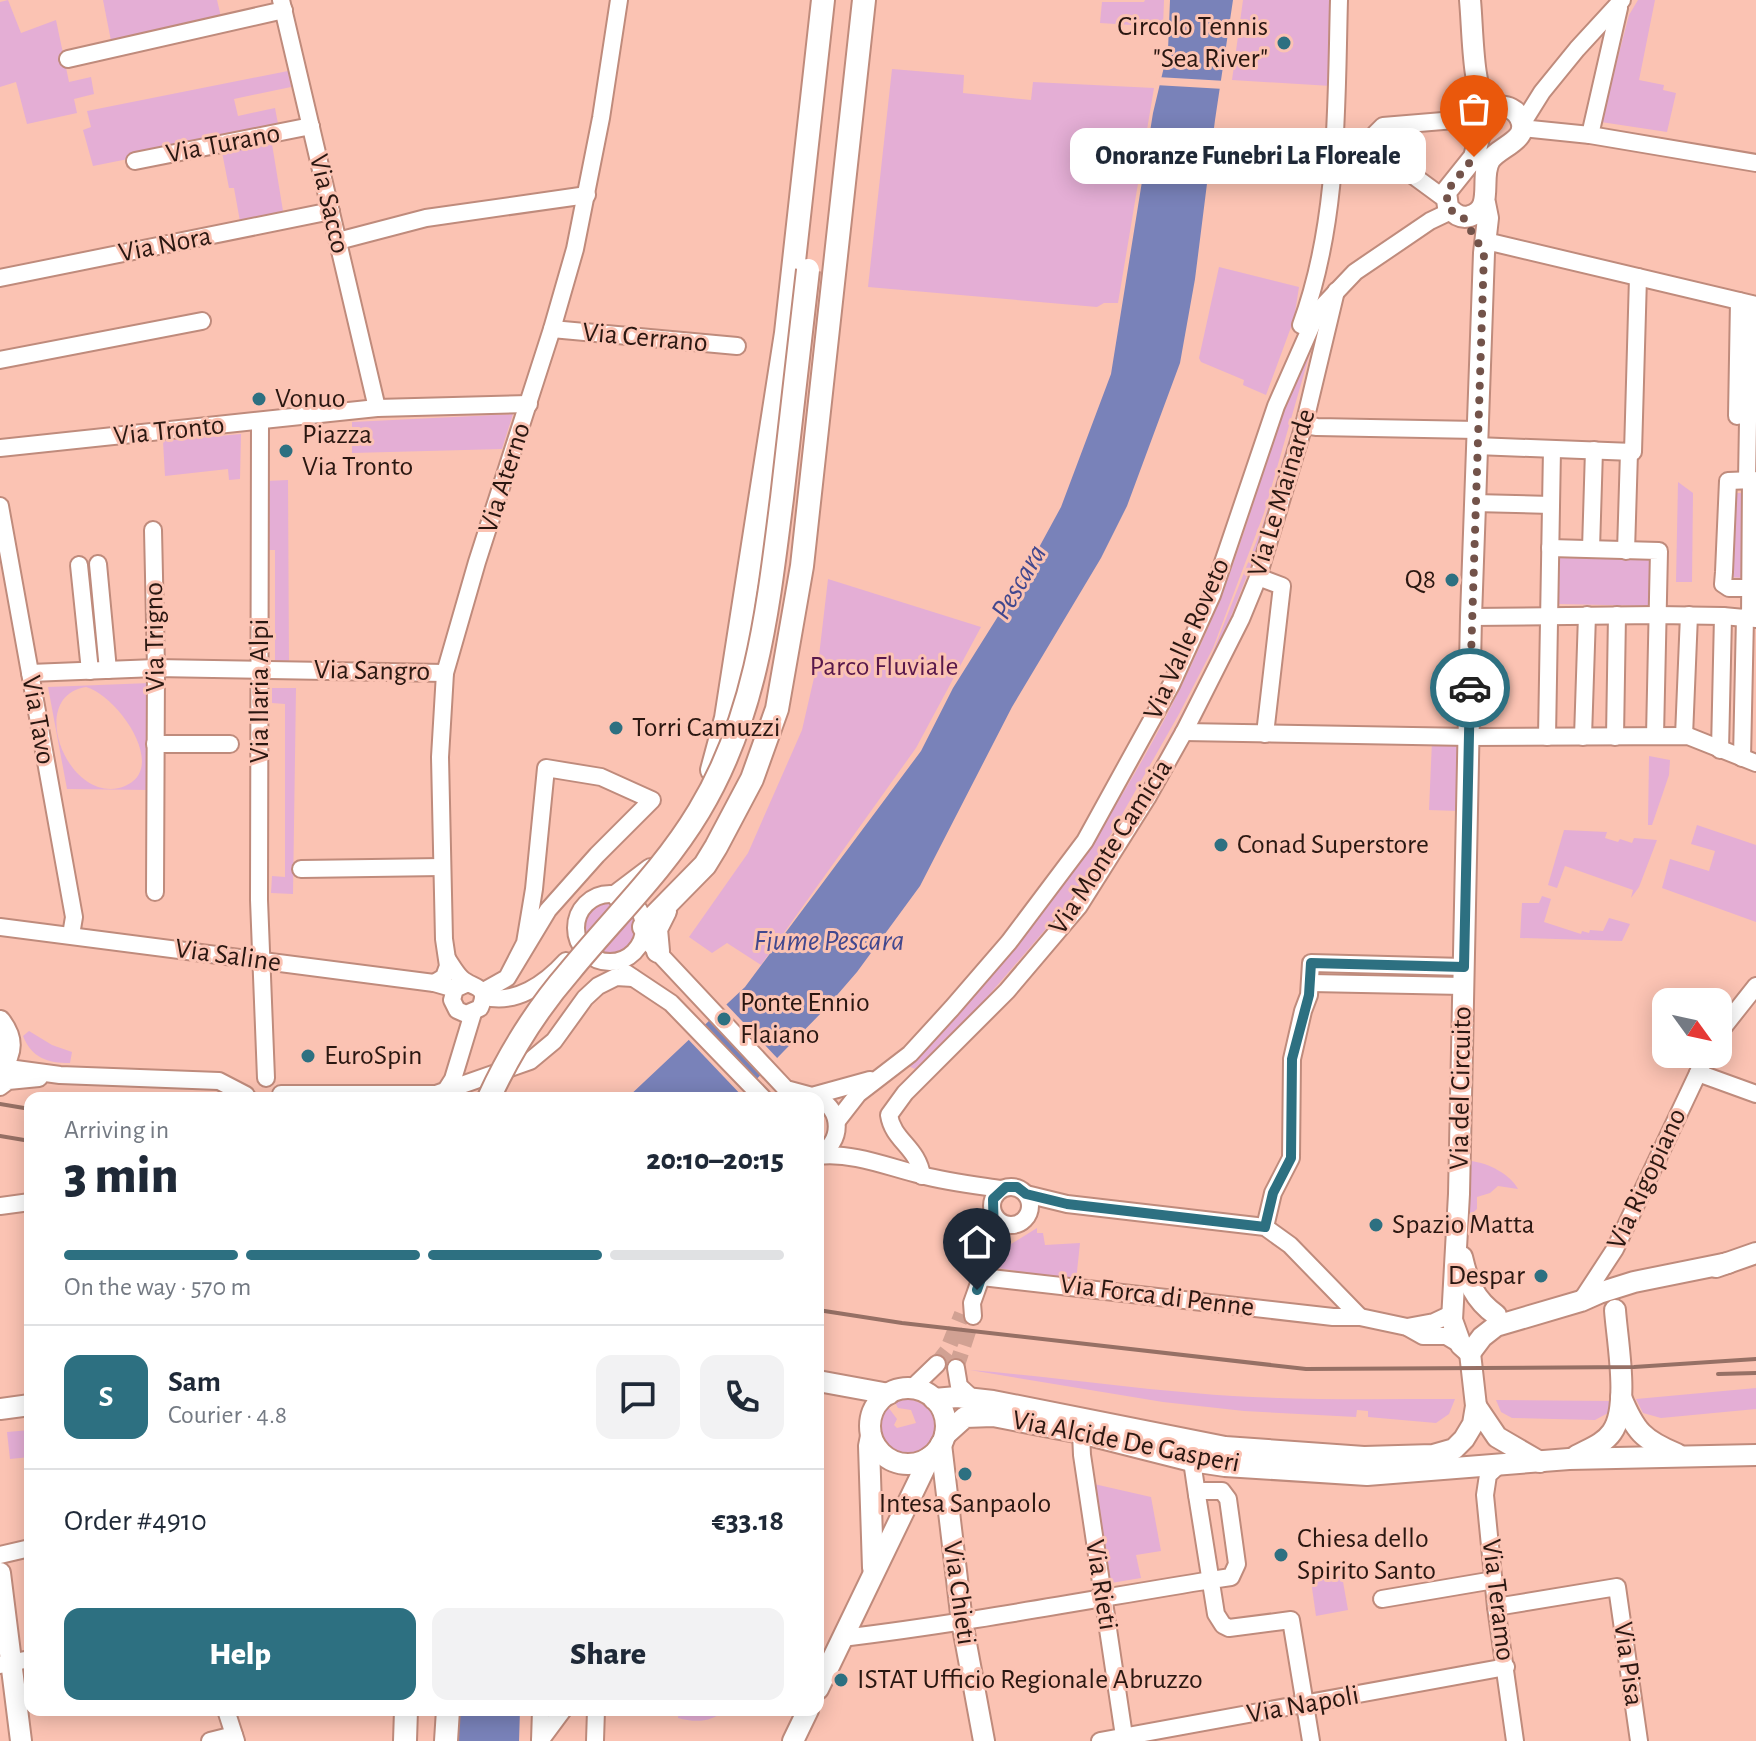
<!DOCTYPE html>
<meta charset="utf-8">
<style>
:root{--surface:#fff;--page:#f2f2f3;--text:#1f2937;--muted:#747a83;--line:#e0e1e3;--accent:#2d7081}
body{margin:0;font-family:"Alegreya Sans",sans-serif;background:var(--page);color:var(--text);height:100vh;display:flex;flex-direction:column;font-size:30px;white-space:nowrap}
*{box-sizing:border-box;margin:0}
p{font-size:26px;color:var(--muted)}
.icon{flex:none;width:44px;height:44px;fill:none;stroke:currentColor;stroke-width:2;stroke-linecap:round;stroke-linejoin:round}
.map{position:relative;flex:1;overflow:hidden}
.side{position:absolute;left:24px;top:1092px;width:800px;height:624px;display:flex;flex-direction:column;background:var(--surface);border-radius:16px;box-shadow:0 4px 20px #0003}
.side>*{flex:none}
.needle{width:52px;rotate:123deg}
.controls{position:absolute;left:1652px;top:988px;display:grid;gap:16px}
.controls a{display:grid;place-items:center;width:80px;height:80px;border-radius:16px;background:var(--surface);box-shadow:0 4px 20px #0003;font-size:40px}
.pin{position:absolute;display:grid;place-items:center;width:68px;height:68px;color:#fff;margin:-82px -34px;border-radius:50% 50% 50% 0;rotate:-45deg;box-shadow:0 0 8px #0007}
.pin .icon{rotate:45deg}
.courier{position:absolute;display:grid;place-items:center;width:80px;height:80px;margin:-40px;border:6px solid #2d7081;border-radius:50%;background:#fff;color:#222;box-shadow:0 2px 10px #0007}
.bubble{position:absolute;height:56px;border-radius:16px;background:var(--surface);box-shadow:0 4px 20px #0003;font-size:26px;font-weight:800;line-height:56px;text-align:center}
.headline em{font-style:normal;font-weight:800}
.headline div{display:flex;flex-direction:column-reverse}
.headline{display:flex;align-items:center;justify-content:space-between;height:136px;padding:0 40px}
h1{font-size:52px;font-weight:800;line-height:60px}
.bar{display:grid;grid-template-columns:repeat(4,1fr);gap:12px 8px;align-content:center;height:96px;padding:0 40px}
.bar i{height:10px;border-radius:6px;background:var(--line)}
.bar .current{background:var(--accent)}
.bar p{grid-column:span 4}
.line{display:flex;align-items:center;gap:20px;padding:0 40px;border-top:2px solid var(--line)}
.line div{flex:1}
.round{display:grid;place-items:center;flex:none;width:84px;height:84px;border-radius:16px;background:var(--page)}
.action{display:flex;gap:16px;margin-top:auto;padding:16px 40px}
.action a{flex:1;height:92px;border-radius:16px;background:var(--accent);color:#fff;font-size:32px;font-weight:800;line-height:92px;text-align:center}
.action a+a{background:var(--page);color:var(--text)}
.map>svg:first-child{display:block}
.green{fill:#e4aed5;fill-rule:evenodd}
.water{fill:#7982b9}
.pier{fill:#fbc3b3}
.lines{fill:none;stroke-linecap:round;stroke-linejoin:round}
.minor-tunnel{stroke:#d1a193;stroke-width:16;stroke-dasharray:16 8;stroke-linecap:butt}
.minor-casing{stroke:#bf8b7c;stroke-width:20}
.major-casing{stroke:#bf8b7c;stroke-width:24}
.highway-casing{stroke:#bf8b7c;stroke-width:26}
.minor{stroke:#fff;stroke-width:16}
.major{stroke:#fff;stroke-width:20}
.highway{stroke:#fff;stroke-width:22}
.rail{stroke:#967065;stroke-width:4}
.highway-bridge-casing{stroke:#bf8b7c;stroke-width:26;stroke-linecap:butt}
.highway-bridge{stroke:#fff;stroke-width:22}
.done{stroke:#73534a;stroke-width:8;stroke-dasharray:0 14.4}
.route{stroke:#2d7081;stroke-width:10}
.poi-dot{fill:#2d7081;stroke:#fbc3b3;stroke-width:3}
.labels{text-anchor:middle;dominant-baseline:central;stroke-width:6;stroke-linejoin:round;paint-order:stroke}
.poi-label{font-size:28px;fill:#2a1711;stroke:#fbc3b3;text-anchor:start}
.street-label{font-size:28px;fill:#2a1711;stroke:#fbc3b3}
.park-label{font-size:28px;fill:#58184b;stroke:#fbc3b3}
.water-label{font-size:30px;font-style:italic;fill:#42488e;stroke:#fbc3b3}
</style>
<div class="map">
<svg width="1756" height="1741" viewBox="0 0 1756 1741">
<rect width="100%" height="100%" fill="#fbc3b3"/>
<g class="green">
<polygon points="8,0 21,33 56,20 69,82 91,77 94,94 74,99 77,113 27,124 16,82 0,87 0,2"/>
<polygon points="103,0 217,0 222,21 112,46"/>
<polygon points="1145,0 1164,0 1163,27 1100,23 1102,2 1144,2"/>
<polygon points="1243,0 1333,0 1331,86 1232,80"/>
<polygon points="1638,0 1655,0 1639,80 1664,85 1663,90 1676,93 1667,132 1601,122 1629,15"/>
<polygon points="892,69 964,75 963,93 1031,100 1033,82 1154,88 1118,303 1104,303 1097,307 868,287"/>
<polygon points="288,71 291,87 234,99 238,116 275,108 279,129 93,166 83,130 91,127 87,111"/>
<polygon points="271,138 284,217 241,227 234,188 229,188 221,147"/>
<polygon points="1219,267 1299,287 1294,319 1266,395 1243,385 1244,380 1201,362 1199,358"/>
<path d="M1322 311 1264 513 1213 648 1179 714 1103 848 1069 902 983 1002 915 1069 908 1066C940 1040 967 1004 993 972 1088 863 1164 736 1219 602 1242 543 1259 484 1278 424 1291 386 1308 349 1322 311Z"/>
<polygon points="1321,336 1278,490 1274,491 1263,527 1265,530 1215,657 1151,781 1071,908 982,1007 1072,903 1154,766 1207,667 1262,527"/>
<polygon points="513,414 502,449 352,453 352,422"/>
<polygon points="241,434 240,479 229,480 228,469 165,476 163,441"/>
<polygon points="288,480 289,664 275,664 275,550 266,550 266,481"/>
<polygon points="1678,482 1693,493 1692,582 1676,582"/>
<polygon points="1729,493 1747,493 1745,578 1727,577"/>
<polygon points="1559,553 1653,555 1651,606 1559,604"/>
<polygon points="828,579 981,627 916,748 761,965 727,943 712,953 689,937 748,853 802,730 819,656"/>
<path d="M150 683 151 790 67 789 48 687ZM86 687C119 696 173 774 119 788 66 800 27 696 86 687Z"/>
<polygon points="272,688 296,688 293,894 271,893 272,876 285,877 285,704 272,703"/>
<polygon points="1432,741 1462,741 1459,811 1429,810"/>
<polygon points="1649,756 1670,760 1669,775 1652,825 1648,825"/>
<polygon points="1697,825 1756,845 1756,922 1662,888 1670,859 1709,871 1715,851 1691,844"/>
<polygon points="1564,830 1607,832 1605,838 1618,842 1620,839 1632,843 1634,838 1657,840 1639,887 1631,898 1633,890 1565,866 1557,888 1548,885"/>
<polygon points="1542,896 1551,899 1544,922 1581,934 1582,931 1589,933 1590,930 1603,931 1609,918 1630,924 1622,941 1520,938 1522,903 1539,903"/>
<circle cx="610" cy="928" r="27"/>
<path d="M29 1031 52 1045 72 1052 70 1063C47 1063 32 1058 23 1036Z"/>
<path d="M1471 1161C1488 1163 1510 1174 1518 1189L1498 1186 1490 1193 1477 1197V1209L1471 1214 1467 1211Z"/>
<polygon points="1037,1228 1037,1233 1043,1233 1045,1245 1080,1243 1076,1281 998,1268 1011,1244"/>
<path d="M970 1370C1045 1376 1119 1387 1194 1393 1280 1401 1368 1399 1455 1399L1449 1414 1436 1423 1368 1417V1411L1357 1410 1356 1417 1244 1411 1163 1402Z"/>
<polygon points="1756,1388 1756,1409 1661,1418 1643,1413 1636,1399"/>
<path d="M909 1399C976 1417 898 1491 880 1436 877 1425 881 1415 888 1407L897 1419 894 1425 897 1428 916 1423 911 1410 898 1408 895 1402Z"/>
<polygon points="1496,1400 1612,1401 1608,1413 1595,1420 1512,1418 1501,1412"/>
<polygon points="30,1430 30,1457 10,1459 7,1432"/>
<polygon points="1094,1484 1151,1497 1161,1551 1136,1555 1141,1578 1111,1583"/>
<polygon points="1342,1576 1348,1610 1316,1616 1311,1581"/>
<path d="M679 1710H726C711 1722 696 1723 678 1718Z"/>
</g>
<g class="water">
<polygon points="1170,0 1233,0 1215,120 1195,279 1180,363 1127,506 1101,558 1012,707 920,886 857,972 825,1009 738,1098 627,1098 745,987 921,751 953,688 1024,575 1061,507 1111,374 1153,113 1168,50"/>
<polygon points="451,1710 520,1710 519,1741 450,1741"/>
</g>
<g class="pier">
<polygon points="1157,77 1226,81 1224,89 1155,85"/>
<polygon points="724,1002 779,1060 763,1077 707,1018"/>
<polygon points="702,1022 759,1081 744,1098 686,1037"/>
</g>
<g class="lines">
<g class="minor-tunnel">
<polyline points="937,1364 947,1351 962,1314"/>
<polyline points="956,1368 973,1316"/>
</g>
<defs>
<g id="minor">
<polyline points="281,0 377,408"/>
<polyline points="68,59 284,10"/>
<polyline points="1522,124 1542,92 1577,49 1622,0"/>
<polyline points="1522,128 1590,135 1756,163"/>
<polyline points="1590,135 1619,8"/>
<polyline points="135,161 311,126"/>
<polyline points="1441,196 1377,149 1372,142 1375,134 1383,126 1467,119"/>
<polyline points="338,241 426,218 587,195"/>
<polyline points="1486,241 1756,305"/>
<polyline points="0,278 331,211"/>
<path d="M1301 325C1339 222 1336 108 1339 0"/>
<polyline points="552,329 737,346"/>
<polyline points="0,360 202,321"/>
<polyline points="1737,416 1739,301"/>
<polyline points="260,422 259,900 266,1078"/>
<polyline points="1304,425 1317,427 1477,430"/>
<polyline points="1476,446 1633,452 1638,277"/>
<polyline points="0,448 377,408 529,404"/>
<polyline points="1747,480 1750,304"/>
<polyline points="1474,503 1551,505"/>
<polyline points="0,506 74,917 71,935"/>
<polyline points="153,530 156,668 155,892"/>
<polyline points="1550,548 1659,551 1655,736"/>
<polyline points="1591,549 1594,450"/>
<polyline points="1626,551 1629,452"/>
<polyline points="98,564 108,670"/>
<polyline points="79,565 90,671"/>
<polyline points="1258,577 1282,586 1265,734"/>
<polyline points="1751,588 1729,588 1723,584 1724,572 1728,481 1754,480"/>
<polyline points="1471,617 1657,615 1723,616 1756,619"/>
<polyline points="1750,618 1751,480"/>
<polyline points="30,673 156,668 445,673"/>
<polyline points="1184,732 1469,737 1688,736 1756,763"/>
<polyline points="1684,736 1689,615"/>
<polyline points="1547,737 1552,449"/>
<polyline points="1583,737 1587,615"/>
<polyline points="1615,737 1617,615"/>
<polyline points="155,744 230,744"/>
<polyline points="1720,750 1723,616"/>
<polyline points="1742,758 1745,617"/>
<polyline points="301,869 442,867"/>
<circle cx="610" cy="928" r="34"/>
<polyline points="0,927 434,983 455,989"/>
<polyline points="651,945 786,1089 812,1096 870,1080"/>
<path d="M448 960C452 966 456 973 461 978 472 989 490 984 480 1008L466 1014 457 1010 452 1000 455 989 468 983"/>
<polyline points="626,973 671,1003 763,1098"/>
<polyline points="434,983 444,977 448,966 444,939 440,757 445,673 477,562 552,329 575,249 601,118 619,0"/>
<polyline points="1311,983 1463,986"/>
<polyline points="482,992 507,978 548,910 597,855 652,800 601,777 546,768 534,889 525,943 507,978"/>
<path d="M483 996C515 1006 546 983 566 961"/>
<polyline points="1718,1034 1756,986"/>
<polyline points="1,1067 60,1075 219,1081 246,1095"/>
<polyline points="1698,1073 1756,1094"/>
<polyline points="0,1087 8,1081 39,1078"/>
<polyline points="446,1090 453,1079 473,1013"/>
<polyline points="281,1094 436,1094 530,1061 554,1041 585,998 598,986 616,977 633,978"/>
<path d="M818 1098C843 1111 843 1142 818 1155"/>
<polyline points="837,1121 858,1094 910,1054 952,1008 1009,942 1085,841 1171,685 1212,595 1276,406 1318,311 1355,272 1430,221 1451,211"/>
<path d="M818 1156C853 1152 888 1167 921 1175 948 1182 974 1185 1001 1189"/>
<path d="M922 1176C918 1147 893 1141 889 1115L905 1093 1007 991 1079 906 1147 798 1184 732 1241 619 1257 580 1304 425 1336 291"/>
<circle cx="1011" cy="1206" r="19"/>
<polyline points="1026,1194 1067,1204 1265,1227 1290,1245 1360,1317"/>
<polyline points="0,1206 30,1202"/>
<polyline points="1265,1227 1273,1193 1291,1158 1292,1059 1303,1011 1309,995 1311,963 1464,967"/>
<polyline points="982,1277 1333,1317 1360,1317 1407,1327 1423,1336 1446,1336 1461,1345"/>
<polyline points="1581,1301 1615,1249 1707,1054"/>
<polyline points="973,1316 972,1303 994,1241 992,1212"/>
<polyline points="1407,1327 1434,1322 1451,1314"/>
<polyline points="956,1368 959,1386 972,1398"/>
<polyline points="911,1389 937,1364"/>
<polyline points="1081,1433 1082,1455 1124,1736"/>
<polyline points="1192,1461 1197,1495"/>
<polyline points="1500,1464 1488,1475 1485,1495 1496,1607 1515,1741"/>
<polyline points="0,1555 30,1548"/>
<polyline points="1382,1599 1494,1580"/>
<polyline points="1496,1607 1617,1587 1639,1741"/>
<path d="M842 1638C966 1623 1088 1600 1211 1580L1231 1577 1237 1564 1228 1499 1222 1491H1204L1197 1495 1216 1614 1223 1625 1229 1628 1291 1620 1311 1741"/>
<polyline points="0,1665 30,1659"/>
<polyline points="226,1710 236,1741"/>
<polyline points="210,1741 234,1735"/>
<polyline points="540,1741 563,1710"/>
<polyline points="540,1741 541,1710"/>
<polyline points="595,1741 596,1710"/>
<polyline points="1100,1741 1506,1667"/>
</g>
<g id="major">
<path d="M1470 0C1473 32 1472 84 1487 113"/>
<path d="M1499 106C1508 107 1516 109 1520 118 1531 140 1500 146 1490 160 1479 177 1495 209 1470 216 1461 219 1454 214 1448 207L1446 192 1474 157 1485 115Z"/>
<path d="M0 1021C13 1038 13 1052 0 1069"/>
<path d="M1462 1257C1468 1283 1474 1299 1496 1315"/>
<polyline points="1716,1267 1756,1253"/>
<polyline points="1470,1353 1461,1345 1452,1320 1459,1194 1471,617 1484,253 1488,218 1485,203"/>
<polyline points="1470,1353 1482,1337 1496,1326 1581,1301 1599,1293 1634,1282 1728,1263"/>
<polyline points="818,1381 889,1394"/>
<circle cx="908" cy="1426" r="38"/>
<path d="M1621 1397C1635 1431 1643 1440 1677 1454"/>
<polyline points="934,1399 957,1397 993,1401 1225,1447 1364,1457 1433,1455 1454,1449 1464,1439 1473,1424 1476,1406 1470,1353"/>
<polyline points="1476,1406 1497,1437 1540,1462"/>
<polyline points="0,1409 30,1405"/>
<polyline points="945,1435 965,1417 993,1416 1081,1433 1192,1461 1225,1466 1367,1475 1569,1459 1756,1455"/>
<polyline points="871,1436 869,1446 873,1568"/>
<polyline points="941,1444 962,1622 984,1741"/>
<path d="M1576 1456C1589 1449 1604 1444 1612 1432 1630 1407 1617 1340 1615 1310"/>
<polyline points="0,1573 21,1741"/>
<polyline points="818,1689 930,1457"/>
<polyline points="793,1741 808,1710"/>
</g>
<g id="highway">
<polyline points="712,770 726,718 786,333 823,0"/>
<polyline points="618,895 651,870"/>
<polyline points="644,927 705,865 716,847 752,779 777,709 802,566 864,0"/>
<polyline points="658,951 656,929 665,911"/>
<polyline points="405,1741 406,1710"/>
<polyline points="446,1741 448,1710"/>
</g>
</defs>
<use href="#minor" class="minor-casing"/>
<use href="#major" class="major-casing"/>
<use href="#highway" class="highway-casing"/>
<use href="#minor" class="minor"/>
<use href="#major" class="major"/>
<use href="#highway" class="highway"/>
<g class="rail">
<polyline points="0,1104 30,1109"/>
<polyline points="0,1136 30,1141"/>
<polyline points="818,1310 902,1323 1306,1369 1634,1367 1756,1359"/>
<polyline points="1718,1374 1756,1373"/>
</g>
<defs>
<path id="highway-bridge" d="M489 1098C510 1052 537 1009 570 971 614 917 663 871 699 811 757 715 768 608 782 498 791 422 800 346 808 270"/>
</defs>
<use href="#highway-bridge" class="highway-bridge-casing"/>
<use href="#highway-bridge" class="highway-bridge"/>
</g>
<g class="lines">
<polyline class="done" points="1470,688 1484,253 1463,217 1449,209 1446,192 1474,157"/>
<polyline class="route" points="977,1290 994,1241 993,1199 1006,1187 1017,1187 1026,1194 1067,1204 1265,1227 1273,1193 1291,1158 1292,1059 1309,995 1311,963 1464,967 1470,688"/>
</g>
<g class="poi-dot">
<circle cx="1284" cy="43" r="8"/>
<circle cx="259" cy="399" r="8"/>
<circle cx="286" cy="451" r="8"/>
<circle cx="1452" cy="580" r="8"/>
<circle cx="616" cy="728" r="8"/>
<circle cx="1221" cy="845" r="8"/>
<circle cx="724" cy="1019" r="8"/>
<circle cx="308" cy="1056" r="8"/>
<circle cx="1376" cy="1225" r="8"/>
<circle cx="1541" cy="1276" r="8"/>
<circle cx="965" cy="1474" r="8"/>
<circle cx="1281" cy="1555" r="8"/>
<circle cx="841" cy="1680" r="8"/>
</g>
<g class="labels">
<g class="poi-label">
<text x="1268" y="27" text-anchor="end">Circolo Tennis<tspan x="1268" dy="32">"Sea River"</tspan></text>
<text x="275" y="399">Vonuo</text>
<text x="302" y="435">Piazza<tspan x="302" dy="32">Via Tronto</tspan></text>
<text x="1436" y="580" text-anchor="end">Q8</text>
<text x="632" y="728">Torri Camuzzi</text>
<text x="1237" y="845">Conad Superstore</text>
<text x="740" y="1003">Ponte Ennio<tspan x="740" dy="32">Flaiano</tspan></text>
<text x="324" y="1056">EuroSpin</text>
<text x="1392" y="1225">Spazio Matta</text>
<text x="1525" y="1276" text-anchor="end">Despar</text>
<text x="965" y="1504" text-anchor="middle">Intesa Sanpaolo</text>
<text x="1297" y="1539">Chiesa dello<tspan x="1297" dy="32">Spirito Santo</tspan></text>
<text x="857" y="1680">ISTAT Ufficio Regionale Abruzzo</text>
</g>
<g class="street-label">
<text transform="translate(223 144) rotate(-11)">Via Turano</text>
<text transform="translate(329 204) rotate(77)">Via Sacco</text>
<text transform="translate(165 245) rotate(-11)">Via Nora</text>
<text transform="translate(645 338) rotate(5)">Via Cerrano</text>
<text transform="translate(169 431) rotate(-6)">Via Tronto</text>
<text transform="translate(505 478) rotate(-72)">Via Aterno</text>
<text transform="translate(1282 493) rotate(-73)">Via Le Mainarde</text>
<text transform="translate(155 637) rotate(-91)">Via Trigno</text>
<text transform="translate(1187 639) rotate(-66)">Via Valle Roveto</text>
<text transform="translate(372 671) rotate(1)">Via Sangro</text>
<text transform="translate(260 691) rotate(-90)">Via Ilaria Alpi</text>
<text transform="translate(38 720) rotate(80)">Via Tavo</text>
<text transform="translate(1111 847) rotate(-57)">Via Monte Camicia</text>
<text transform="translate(228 956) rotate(8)">Via Saline</text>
<text transform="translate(1461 1088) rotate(-89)">Via del Circuito</text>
<text transform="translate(1647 1179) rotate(-65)">Via Rigopiano</text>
<text transform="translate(1157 1296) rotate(7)">Via Forca di Penne</text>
<text transform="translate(1126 1442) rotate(11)">Via Alcide De Gasperi</text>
<text transform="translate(1101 1585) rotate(81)">Via Rieti</text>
<text transform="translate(959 1593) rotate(82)">Via Chieti</text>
<text transform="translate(1498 1600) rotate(83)">Via Teramo</text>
<text transform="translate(1628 1664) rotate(82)">Via Pisa</text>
<text transform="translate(1303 1705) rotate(-10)">Via Napoli</text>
</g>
<g class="park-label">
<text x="884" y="667">Parco Fluviale</text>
</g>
<g class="water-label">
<text transform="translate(1019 582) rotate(-60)">Pescara</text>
<text x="829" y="941">Fiume Pescara</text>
</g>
</g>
</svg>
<div class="controls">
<a><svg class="needle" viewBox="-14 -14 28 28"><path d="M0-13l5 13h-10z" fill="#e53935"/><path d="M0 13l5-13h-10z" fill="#747a83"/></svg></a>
</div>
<div class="pin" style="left:1474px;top:157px;background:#ea580c"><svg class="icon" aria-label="bag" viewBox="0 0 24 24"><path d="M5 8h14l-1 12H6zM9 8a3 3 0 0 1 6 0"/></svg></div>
<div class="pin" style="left:977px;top:1290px;background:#1f2937"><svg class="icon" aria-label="home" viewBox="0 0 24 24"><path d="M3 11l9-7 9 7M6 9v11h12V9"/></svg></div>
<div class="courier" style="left:1470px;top:688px"><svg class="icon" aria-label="car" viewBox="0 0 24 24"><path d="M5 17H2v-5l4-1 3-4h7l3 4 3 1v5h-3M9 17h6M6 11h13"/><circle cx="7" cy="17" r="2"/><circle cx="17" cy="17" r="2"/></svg></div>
<div class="bubble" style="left:1070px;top:128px;width:356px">Onoranze Funebri La Floreale</div>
<section class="side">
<div class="headline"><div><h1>3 min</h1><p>Arriving in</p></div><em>20:10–20:15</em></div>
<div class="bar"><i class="current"></i><i class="current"></i><i class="current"></i><i></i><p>On the way · 570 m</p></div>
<div class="line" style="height:144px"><b class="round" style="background:var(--accent);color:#fff">S</b><div><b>Sam</b><p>Courier · 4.8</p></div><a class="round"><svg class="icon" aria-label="chat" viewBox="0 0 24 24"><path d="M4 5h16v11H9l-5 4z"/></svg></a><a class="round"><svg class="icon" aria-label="phone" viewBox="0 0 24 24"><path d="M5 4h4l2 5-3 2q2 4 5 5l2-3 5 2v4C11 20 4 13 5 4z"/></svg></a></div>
<div class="line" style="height:104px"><div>Order #4910</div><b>€33.18</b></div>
<div class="action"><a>Help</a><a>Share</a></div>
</section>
</div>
